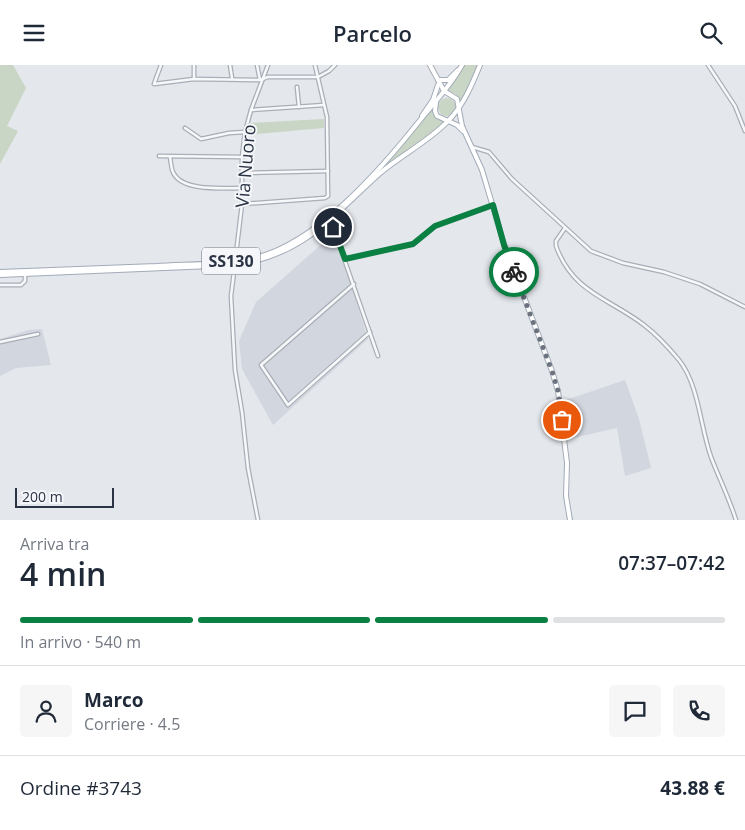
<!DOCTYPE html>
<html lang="it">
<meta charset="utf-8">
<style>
:root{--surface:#fff;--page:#f6f6f7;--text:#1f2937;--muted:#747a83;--line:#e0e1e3;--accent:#0b8043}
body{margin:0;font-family:"Open Sans",sans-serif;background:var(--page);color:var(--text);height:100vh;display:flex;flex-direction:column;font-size:19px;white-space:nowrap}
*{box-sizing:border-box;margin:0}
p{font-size:16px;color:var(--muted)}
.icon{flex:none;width:28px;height:28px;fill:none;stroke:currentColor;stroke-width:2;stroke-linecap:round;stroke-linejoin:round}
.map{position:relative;height:455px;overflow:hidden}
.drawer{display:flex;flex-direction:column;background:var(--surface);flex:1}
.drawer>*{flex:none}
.scale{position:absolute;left:15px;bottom:12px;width:99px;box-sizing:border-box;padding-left:5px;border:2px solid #2b3445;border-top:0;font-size:14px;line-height:18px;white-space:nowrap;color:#2b3445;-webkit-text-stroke:4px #f4f6f9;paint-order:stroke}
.pin{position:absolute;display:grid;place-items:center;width:42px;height:42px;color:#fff;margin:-21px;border:2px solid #fff;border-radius:50%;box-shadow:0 1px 5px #0007}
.courier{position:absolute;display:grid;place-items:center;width:50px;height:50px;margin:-25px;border:4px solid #0b8043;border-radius:50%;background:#fff;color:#222;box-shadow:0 1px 6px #0007}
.headline em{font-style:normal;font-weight:600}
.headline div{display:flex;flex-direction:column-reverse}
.headline{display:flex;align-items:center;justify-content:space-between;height:85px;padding:0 20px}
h1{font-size:32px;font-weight:600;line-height:38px}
.bar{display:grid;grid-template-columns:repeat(4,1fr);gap:8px 5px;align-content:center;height:60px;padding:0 20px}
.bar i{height:6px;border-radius:4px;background:var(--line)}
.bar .on{background:var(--accent)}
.bar p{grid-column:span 4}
.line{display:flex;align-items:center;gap:12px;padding:0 20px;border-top:1px solid var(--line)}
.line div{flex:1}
.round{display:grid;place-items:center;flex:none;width:52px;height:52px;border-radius:5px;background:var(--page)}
header{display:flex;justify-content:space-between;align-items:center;height:65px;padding:0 20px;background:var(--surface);font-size:22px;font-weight:600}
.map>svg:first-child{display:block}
.built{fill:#d2d6de}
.green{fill:#c9d6c5}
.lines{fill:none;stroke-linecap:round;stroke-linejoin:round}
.street-casing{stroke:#a9aeb7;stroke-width:5}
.secondary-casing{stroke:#a9aeb7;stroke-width:6}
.primary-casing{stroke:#a3abb8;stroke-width:6}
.street{stroke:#f7f8fa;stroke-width:2.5}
.secondary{stroke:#fff;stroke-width:4}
.primary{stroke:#fff;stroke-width:4}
.done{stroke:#6c737f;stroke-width:5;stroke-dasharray:0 9}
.route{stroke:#0b8043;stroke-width:6}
.labels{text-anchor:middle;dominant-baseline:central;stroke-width:4;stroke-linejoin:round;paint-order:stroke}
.shield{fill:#f4f6f9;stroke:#676e7b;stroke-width:1}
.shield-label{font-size:16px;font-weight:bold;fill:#2b3445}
.street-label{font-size:18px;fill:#2b3445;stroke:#f4f6f9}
</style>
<header><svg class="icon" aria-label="menu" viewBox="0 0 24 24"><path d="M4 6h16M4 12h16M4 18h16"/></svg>Parcelo<svg class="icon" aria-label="search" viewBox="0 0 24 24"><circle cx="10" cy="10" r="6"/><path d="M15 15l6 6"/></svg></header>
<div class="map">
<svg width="745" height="455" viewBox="0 0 745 455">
<rect width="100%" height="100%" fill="#e4e7ec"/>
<g class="built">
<polygon points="332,170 350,216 368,274 273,360 242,304 239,276 256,237"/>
<polygon points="42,264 51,300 16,303 0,311 0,274 29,265"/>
<polygon points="625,315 639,354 651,403 625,411 617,363 568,374 563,336"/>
</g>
<g class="green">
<polygon points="0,0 13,0 26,23 7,61 18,66 0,99"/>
<polygon points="464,0 478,0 460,38 456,29 447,26"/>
<circle cx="447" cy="42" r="9"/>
<polygon points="433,43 435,51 445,57 415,82 380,105"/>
<polygon points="324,54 324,63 246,70 249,58"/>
</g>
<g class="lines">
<defs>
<g id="street">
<polyline points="161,0 154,19 194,14 260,15 268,12 318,12 329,6 335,0"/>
<polyline points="194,0 194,14"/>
<polyline points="230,0 232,13"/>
<polyline points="257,0 260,15"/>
<polyline points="708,0 735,41 745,66"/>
<polyline points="297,22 299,42"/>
<polyline points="251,45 324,40"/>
<polyline points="185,63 201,74 229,68 245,67"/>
<polyline points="472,82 489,87 512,114 591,186 623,198 664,207 700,219 745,242"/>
<polyline points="159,91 242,92"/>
<path d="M170 92C171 97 171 103 173 107 181 127 224 123 242 123"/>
<polyline points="242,108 328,106"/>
<polyline points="242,139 325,133 328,131 327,52 315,0"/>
<polyline points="333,162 378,291"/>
<path d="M565 163 556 176V181C573 228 609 233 644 260 657 270 669 283 679 295 699 320 700 361 711 392 719 413 729 433 736 455"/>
<polyline points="236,189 242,139 242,92 245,67 251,45 268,0"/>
<polyline points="345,194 413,179 435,161 492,141"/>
<polyline points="234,207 231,231 235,305 242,347 248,403 258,455"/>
<polyline points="354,219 261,300 288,340 370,267"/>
<polyline points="0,220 21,220 25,216 25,209"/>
<polyline points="0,277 38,269"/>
</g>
<polyline id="secondary" points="430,0 444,26"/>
<g id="primary">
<polyline points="438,15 448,15 458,5"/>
<polyline points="444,26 457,34 462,61 482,105 504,179 552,306 558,326 567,398 566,431 570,455"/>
<polyline points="436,37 435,46 437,51 457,60 463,66"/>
<polyline points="422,51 433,35 438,20"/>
<path d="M0 207C52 205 104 203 156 201 187 199 224 200 254 193 317 179 382 103 421 54 435 37 451 20 462 0"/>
<path d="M0 210 235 200C305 189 330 153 379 109 401 90 428 77 448 56 463 41 472 20 480 0"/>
</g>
</defs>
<use href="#street" class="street-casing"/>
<use href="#secondary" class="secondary-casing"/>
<use href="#primary" class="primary-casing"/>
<use href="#street" class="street"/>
<use href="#secondary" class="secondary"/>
<use href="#primary" class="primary"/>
</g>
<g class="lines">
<polyline class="done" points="514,207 552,306 558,326 562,355"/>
<polyline class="route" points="333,162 345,194 413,179 435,161 493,140 504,180 514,207"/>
</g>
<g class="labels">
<rect class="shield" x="202" y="182.5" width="58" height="27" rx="4"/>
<g class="shield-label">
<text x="231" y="196">SS130</text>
</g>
<g class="street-label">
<text transform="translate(245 101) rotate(-85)">Via Nuoro</text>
</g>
</g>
</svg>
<div class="scale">200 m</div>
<div class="pin" style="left:562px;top:355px;background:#ea580c"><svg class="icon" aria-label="bag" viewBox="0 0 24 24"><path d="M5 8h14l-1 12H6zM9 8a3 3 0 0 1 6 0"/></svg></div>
<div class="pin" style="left:333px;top:162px;background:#1f2937"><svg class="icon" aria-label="home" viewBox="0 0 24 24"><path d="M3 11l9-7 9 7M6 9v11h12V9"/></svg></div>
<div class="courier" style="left:514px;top:207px"><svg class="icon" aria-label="bike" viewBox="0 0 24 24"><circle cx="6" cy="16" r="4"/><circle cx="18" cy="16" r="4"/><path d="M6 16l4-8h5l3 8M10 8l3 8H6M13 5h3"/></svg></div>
</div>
<section class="drawer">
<div class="headline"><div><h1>4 min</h1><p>Arriva tra</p></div><em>07:37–07:42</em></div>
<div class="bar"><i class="on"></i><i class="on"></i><i class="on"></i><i></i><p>In arrivo · 540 m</p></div>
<div class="line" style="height:90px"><a class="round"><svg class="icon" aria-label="person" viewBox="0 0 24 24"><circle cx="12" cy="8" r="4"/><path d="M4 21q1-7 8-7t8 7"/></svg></a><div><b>Marco</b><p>Corriere · 4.5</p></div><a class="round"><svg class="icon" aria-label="chat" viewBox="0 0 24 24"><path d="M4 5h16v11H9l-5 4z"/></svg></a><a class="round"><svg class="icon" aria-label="phone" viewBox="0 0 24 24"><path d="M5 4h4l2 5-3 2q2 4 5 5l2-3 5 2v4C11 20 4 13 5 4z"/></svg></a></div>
<div class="line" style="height:65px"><div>Ordine #3743</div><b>43.88 €</b></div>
</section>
